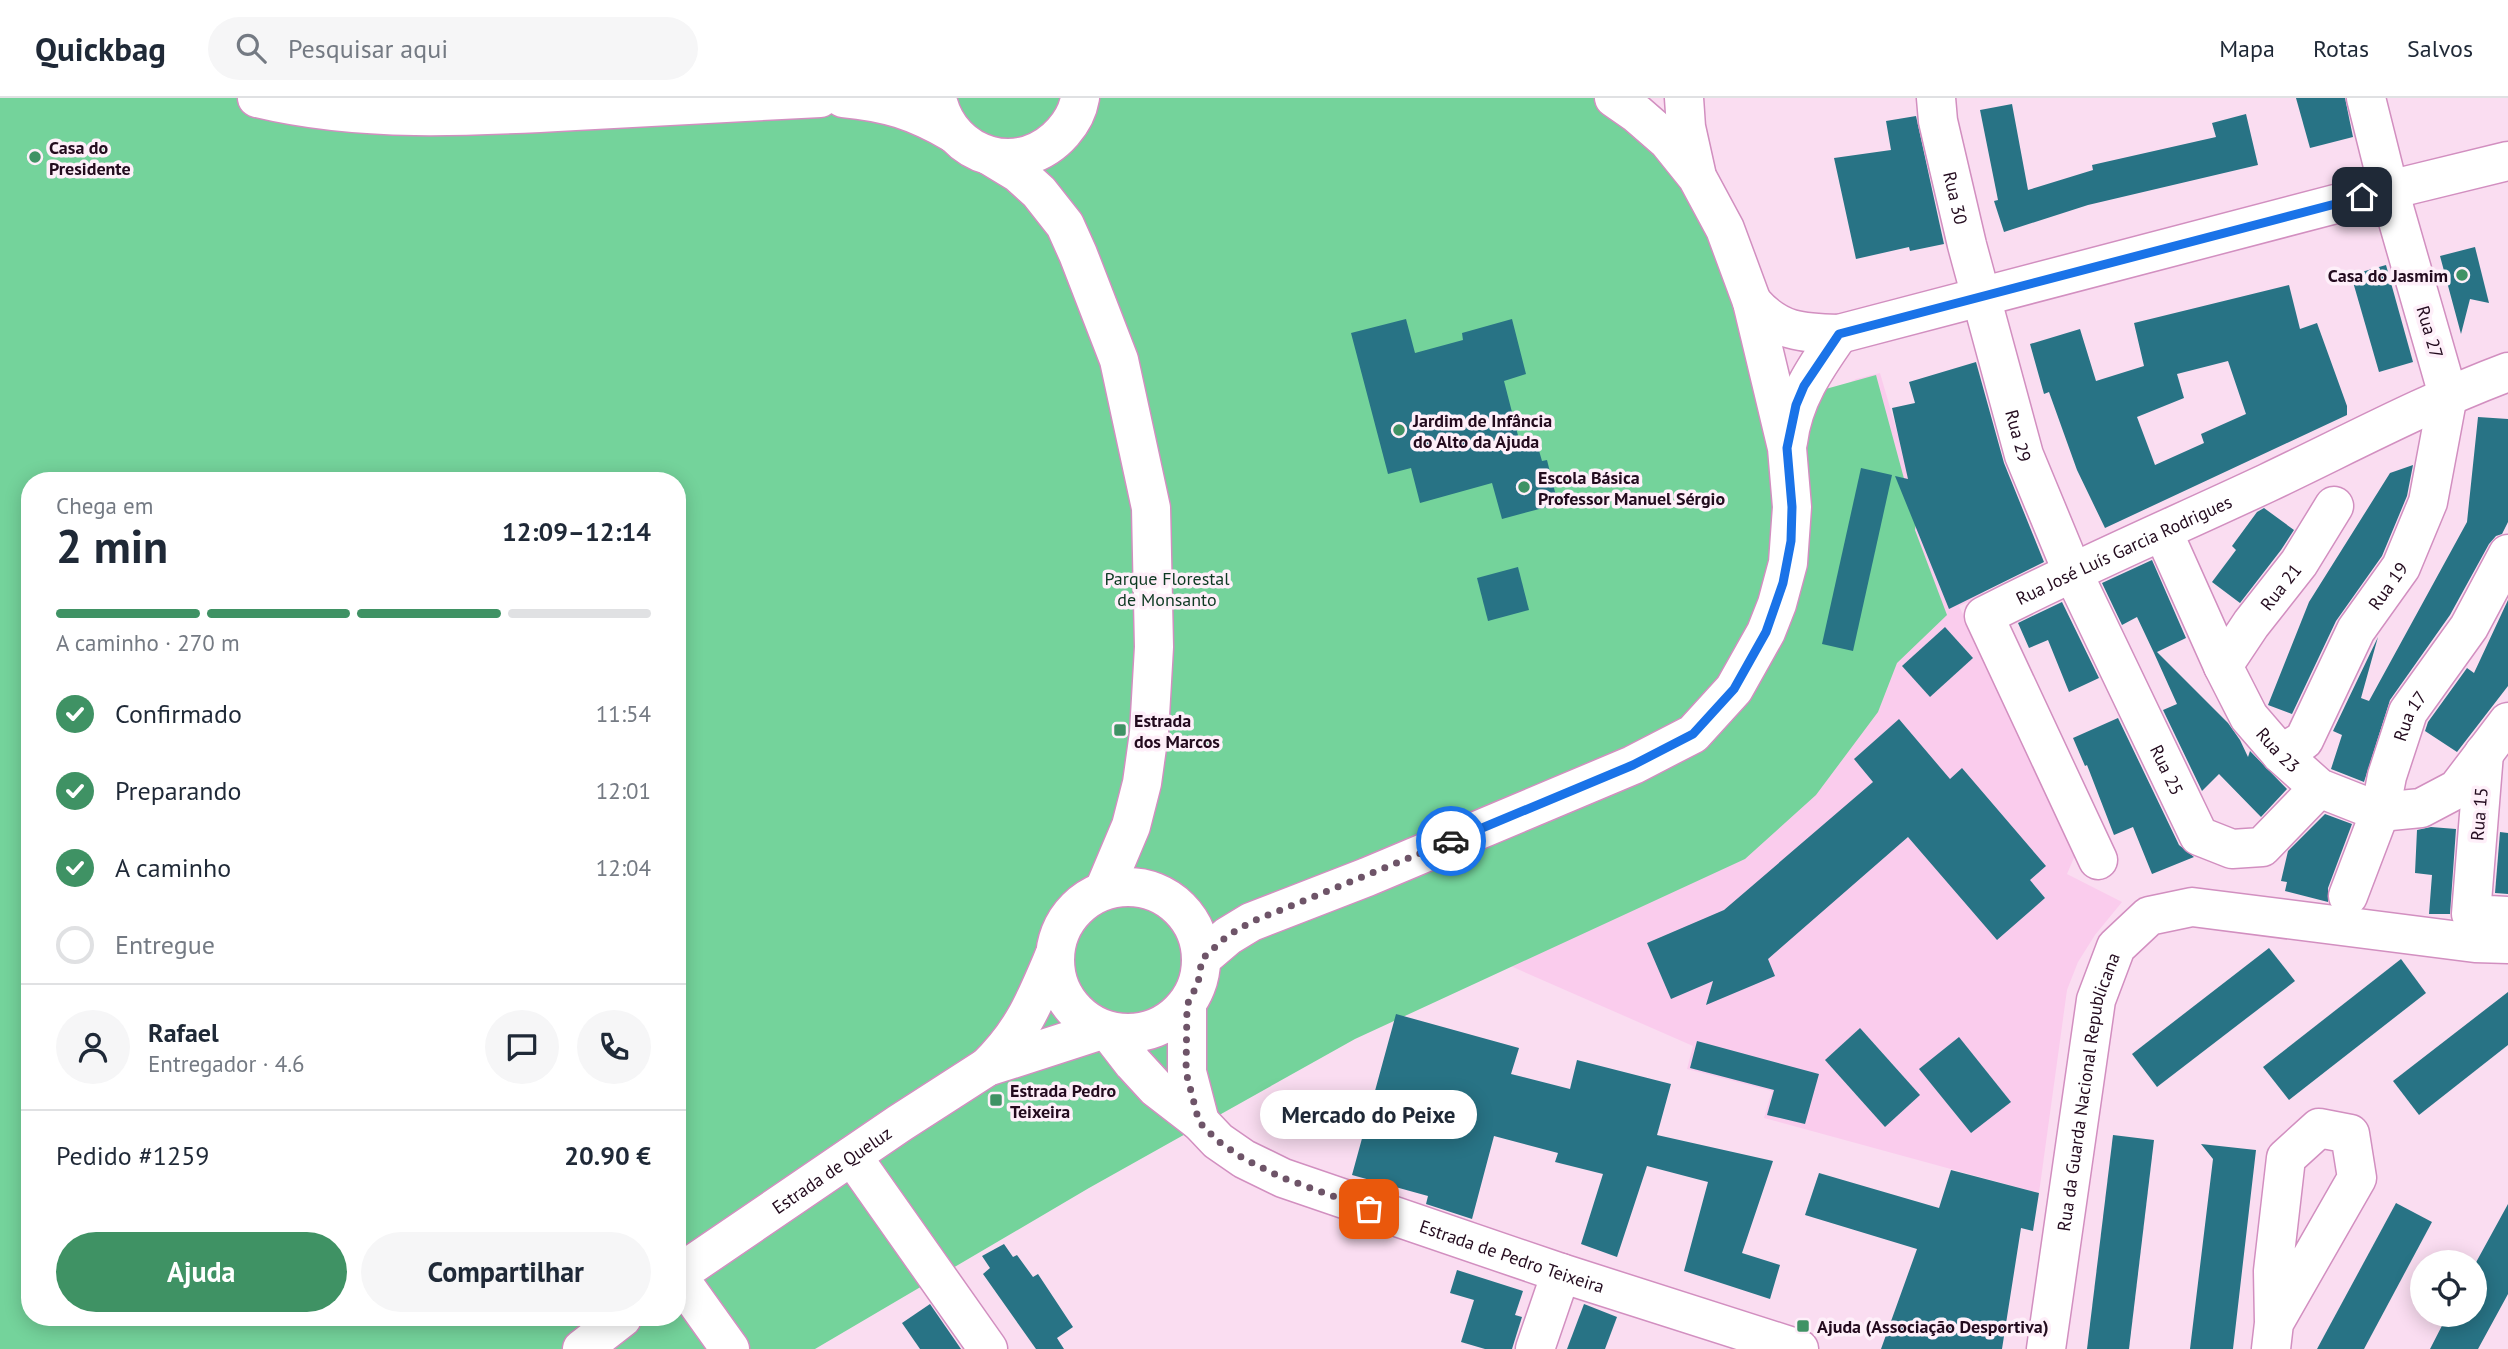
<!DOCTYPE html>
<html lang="pt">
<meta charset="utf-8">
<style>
:root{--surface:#fff;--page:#f6f6f7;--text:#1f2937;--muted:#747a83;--line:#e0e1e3;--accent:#3f9264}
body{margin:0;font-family:"PT Sans",sans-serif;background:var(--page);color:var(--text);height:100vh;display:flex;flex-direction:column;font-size:26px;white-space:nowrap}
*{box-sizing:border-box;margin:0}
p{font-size:23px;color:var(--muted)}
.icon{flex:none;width:38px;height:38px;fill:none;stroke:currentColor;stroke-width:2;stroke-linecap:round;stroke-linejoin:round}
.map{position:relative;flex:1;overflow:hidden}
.sheet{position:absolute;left:21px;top:374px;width:665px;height:854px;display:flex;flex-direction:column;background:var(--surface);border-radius:28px;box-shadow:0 4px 18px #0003}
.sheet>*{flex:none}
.buttons{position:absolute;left:2410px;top:1152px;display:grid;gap:14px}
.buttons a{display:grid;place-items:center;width:77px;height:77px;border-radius:50%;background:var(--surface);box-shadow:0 4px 18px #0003;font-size:35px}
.pin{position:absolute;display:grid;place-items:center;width:60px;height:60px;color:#fff;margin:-30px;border-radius:14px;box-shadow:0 4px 10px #0006}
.courier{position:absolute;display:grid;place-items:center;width:70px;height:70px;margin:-35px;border:5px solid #1a73e8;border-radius:50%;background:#fff;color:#222;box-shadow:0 2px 9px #0007}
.bubble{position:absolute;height:49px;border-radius:24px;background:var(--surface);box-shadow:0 4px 18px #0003;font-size:23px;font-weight:700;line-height:49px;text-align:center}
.headline em{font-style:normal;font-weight:700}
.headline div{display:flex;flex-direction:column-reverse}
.headline{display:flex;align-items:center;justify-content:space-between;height:119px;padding:0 35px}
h1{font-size:46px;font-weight:700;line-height:52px}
.bar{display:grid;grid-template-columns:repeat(4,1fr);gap:10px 7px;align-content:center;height:84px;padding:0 35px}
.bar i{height:9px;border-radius:5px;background:var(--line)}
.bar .active{background:var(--accent)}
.bar p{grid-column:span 4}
.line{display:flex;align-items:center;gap:18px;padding:0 35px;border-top:2px solid var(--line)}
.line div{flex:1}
.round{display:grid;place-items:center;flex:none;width:74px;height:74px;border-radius:37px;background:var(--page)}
ol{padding:0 35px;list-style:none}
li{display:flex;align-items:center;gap:21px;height:77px}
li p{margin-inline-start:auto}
li .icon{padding:7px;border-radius:50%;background:var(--accent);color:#fff;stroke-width:4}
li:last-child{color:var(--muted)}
li i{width:38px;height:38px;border:4px solid var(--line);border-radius:50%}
.action{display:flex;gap:14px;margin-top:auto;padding:14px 35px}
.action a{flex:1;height:80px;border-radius:42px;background:var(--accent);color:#fff;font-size:28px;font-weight:700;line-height:80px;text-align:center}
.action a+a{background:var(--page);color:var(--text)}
header{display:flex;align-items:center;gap:42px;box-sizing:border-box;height:98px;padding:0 35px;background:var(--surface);border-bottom:2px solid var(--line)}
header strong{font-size:33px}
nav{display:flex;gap:38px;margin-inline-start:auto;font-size:24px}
.search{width:490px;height:63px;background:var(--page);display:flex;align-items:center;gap:18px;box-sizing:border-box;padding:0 24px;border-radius:38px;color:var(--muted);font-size:26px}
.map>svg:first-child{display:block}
.built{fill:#facced}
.green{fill:#74d39b;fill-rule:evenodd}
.building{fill:#287385;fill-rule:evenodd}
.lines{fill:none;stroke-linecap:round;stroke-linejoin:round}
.minor-casing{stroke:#d28fc0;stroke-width:41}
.minor{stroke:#fff;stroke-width:38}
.done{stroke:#6e5468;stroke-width:7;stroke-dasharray:0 12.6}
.route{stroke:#1a73e8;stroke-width:9}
.poi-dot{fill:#3f9264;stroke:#feeff9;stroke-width:2.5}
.labels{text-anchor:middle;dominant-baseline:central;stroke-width:7;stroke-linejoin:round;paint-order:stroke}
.poi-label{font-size:18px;font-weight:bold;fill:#230b1e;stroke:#feeff9;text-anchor:start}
.street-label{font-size:18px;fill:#230b1e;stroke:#feeff9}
.park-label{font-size:18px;fill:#0d3922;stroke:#feeff9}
</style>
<header>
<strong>Quickbag</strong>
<div class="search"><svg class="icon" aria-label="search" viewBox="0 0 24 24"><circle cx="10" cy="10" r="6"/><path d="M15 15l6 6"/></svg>Pesquisar aqui</div>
<nav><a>Mapa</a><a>Rotas</a><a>Salvos</a></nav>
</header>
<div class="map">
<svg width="2508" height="1251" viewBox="0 0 2508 1251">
<rect width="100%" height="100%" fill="#faddf1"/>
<polygon class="built" points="1880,275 1898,337 1915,333 1985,497 1959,508 2076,755 2067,776 2122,804 2095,837 2078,864 2067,892 2039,1095 1764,1020 1772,993 1687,971 1693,948 1451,842 1845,287 1856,281"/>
<path class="green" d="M0 0H1609L1725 133 1772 306 1876 277 1916 425 1915 432 1947 517 1897 565 1878 614 1816 697 1745 761 1355 941 1089 1090 815 1251H0ZM30 383H677V1220H30Z"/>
<g class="building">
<polygon points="2296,0 2345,0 2353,39 2310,50"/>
<polygon points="2012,6 2028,92 2093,72 2092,67 2216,39 2212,25 2246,16 2258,67 2088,107 2004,134 1994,103 1998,102 1980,12"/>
<polygon points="1916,18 1944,146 1910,153 1909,149 1856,161 1834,60 1891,52 1886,23"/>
<polygon points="2475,149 2489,205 2470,201 2461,236 2440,158"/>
<polygon points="2386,167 2413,264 2379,274 2351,177"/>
<path d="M2289 187 2300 231 2317 225 2347 308V317L2105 430 2077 372 2049 294 2044 296 2030 246 2080 231 2096 283 2144 268 2134 225ZM2228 263 2246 316 2201 336 2204 345 2155 367 2137 319 2184 300 2177 276Z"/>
<polygon points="1406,221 1415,255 1463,242 1462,235 1512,221 1526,276 1504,283 1522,353 1538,349 1542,363 1547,362 1558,406 1502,421 1492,385 1420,405 1411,370 1388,376 1351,235"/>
<polygon points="1976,264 2004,365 2044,464 1949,511 1895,378 1908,381 1892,310 1915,305 1909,284"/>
<polygon points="2478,319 2508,321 2508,424 2502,436 2496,438 2489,446 2450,517 2390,602 2364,684 2331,671 2342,637 2333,633 2378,539 2361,600 2369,603 2467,424"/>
<polygon points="2413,367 2407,398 2382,458 2336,523 2292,616 2268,607 2309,504 2390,375"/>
<polygon points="1861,370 1892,377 1853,553 1822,546"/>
<polygon points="2264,410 2294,432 2281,452 2240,505 2212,484 2236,452 2232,448 2257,414"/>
<polygon points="2152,462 2186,540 2157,554 2228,625 2240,642 2248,659 2250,653 2287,691 2261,719 2219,676 2202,693 2163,612 2177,606 2154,555 2157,554 2154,555 2137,519 2122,527 2102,485"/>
<polygon points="1518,469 1529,512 1488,523 1477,480"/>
<polygon points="2508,502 2508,588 2457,654 2425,633 2428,624 2467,570 2474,575"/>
<polygon points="2062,504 2099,580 2069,594 2048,542 2029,550 2018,525"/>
<polygon points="1945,529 1973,560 1930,599 1902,568"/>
<polygon points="2118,620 2179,747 2194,759 2152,776 2133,729 2114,737 2087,667 2085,668 2073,640"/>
<polygon points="1899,621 1950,681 1962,670 2046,768 2030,782 2045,800 1997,842 1908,739 1768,861 1775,878 1706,907 1713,883 1671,901 1647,845 1724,812 1873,684 1854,661"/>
<polygon points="2325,716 2352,726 2328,790 2328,804 2285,793 2287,784 2281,783 2288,753"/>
<polygon points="2431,729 2456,731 2450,816 2429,816 2432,777 2415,775 2417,732"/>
<polygon points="2500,734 2508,735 2508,796 2495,795"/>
<polygon points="2269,850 2295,883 2157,989 2132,956"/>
<polygon points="2401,861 2426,895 2289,1002 2263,969"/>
<polygon points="2508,894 2508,947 2419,1017 2393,983"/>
<polygon points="1396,916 1519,950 1511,976 1570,991 1577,962 1671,986 1657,1037 1773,1063 1742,1155 1780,1167 1770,1201 1684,1173 1708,1084 1647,1068 1617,1159 1581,1146 1603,1076 1555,1064 1558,1055 1494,1038 1472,1121 1426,1106 1428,1098 1352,1077"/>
<polygon points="1860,930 1920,997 1885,1029 1825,962"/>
<polygon points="1959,939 2011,1004 1971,1035 1919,971"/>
<polygon points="1697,943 1819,976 1805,1026 1767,1017 1774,992 1690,970"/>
<polygon points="2113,1037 2154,1042 2129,1251 2087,1251"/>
<polygon points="2201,1046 2256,1052 2233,1251 2190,1251 2213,1061"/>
<polygon points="1951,1072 2039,1095 2033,1133 2021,1130 2002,1251 1881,1251 1917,1151 1805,1117 1819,1075 1939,1110"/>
<polygon points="2396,1105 2432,1124 2364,1251 2317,1251"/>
<polygon points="2508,1106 2508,1196 2478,1251 2430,1251 2448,1216 2474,1216 2474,1168"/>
<polygon points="1004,1146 1013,1159 1017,1157 1033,1179 1038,1176 1073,1229 1057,1240 1064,1251 1036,1251 983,1176 990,1170 982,1158"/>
<polygon points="1457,1172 1523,1193 1515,1217 1522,1219 1512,1251 1485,1251 1461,1244 1474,1202 1450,1195"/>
<polygon points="930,1206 961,1251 920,1251 902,1225"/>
<polygon points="1584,1206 1617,1219 1605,1251 1567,1251"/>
</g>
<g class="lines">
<defs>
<g id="minor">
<path d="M257 0C360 25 470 19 575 13 657 9 738 4 820 0"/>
<path d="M843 0C887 4 915 13 953 35"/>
<path d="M937 0C950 61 1022 81 1063 34 1071 25 1078 12 1080 0"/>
<polyline points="1684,0 1686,29 1696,74"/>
<path id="s1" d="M1936 0 1938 23 1967 147 2024 357 2072 473 2199 738 2232 751 2262 749 2319 690"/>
<polyline points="990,58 1018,75 1039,94 1065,127 1078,156 1119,262 1151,410 1154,549 1149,635 1142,685 1131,728 1104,792"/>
<path d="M1752 204C1778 234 1801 235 1839 236L2389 92 2508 63"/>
<path d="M1788 344C1793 302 1815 270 1839 236"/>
<path id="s2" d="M2163 434 2223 568 2249 619 2281 656 2319 690 2380 714 2421 710 2457 691 2508 624"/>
<path id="s3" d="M2223 568 2251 526 2299 465 2334 408"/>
<polyline points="2484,655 2471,816 2508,818"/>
<path id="s4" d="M2281 656 2304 642 2356 532 2401 469 2428 404 2448 297 2389 92 2366 0"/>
<path id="s5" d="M2098 762 1984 518C2077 470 2173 429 2267 385 2347 347 2425 305 2508 274"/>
<circle cx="1128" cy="862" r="73"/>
<path id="s6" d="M2348 798 2380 714 2387 678 2408 614 2469 529 2508 456"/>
<polyline points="1201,861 1228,838 1251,824 1367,779 1633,667 1693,636 1734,591 1766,534 1777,506 1788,465 1792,409 1787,350 1752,204 1725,131 1697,79 1668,43 1637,16 1614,0"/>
<polyline points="1187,907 1187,974 1200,1024"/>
<path id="s7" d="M1109 934 1133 965 1156 990 1200 1024 1218 1043 1244 1061 1283 1080 1561 1175 1799 1251"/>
<path d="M987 969C1023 934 1035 903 1054 858"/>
<polyline points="852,1058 988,1251"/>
<polyline points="582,1251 622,1220"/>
<path id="s8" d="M730 1251 677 1177 900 1025 987 969 1102 932"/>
<polyline points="1535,1251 1561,1175"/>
<path id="s9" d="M2046 1251 2096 902 2116 849 2149 818 2192 809 2475 845 2508 846"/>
<polyline points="2271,1251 2274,1225 2273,1173 2286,1060 2319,1030 2350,1036 2357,1080 2274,1225"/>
</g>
</defs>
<use href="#minor" class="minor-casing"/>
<use href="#minor" class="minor"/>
</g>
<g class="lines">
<polyline class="done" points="1369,1111 1283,1080 1244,1061 1218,1043 1199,1024 1186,974 1187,907 1198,885 1202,861 1227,838 1251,824 1451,743"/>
<polyline class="route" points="1451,743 1633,667 1693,636 1734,591 1766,534 1783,485 1791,443 1792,409 1787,350 1796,307 1804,288 1839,236 2362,99"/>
</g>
<g class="poi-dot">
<circle cx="35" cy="59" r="7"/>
<circle cx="2462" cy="177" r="7"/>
<circle cx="1399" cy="332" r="7"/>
<circle cx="1524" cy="389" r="7"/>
<rect x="1113" y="625" width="14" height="14" rx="3.5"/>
<rect x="989" y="995" width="14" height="14" rx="3.5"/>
<rect x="1796" y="1221" width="14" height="14" rx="3.5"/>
</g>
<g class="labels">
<g class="poi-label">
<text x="49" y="49">Casa do<tspan x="49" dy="21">Presidente</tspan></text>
<text x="2448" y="177" text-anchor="end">Casa do Jasmim</text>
<text x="1413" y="322">Jardim de Infância<tspan x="1413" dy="21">do Alto da Ajuda</tspan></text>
<text x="1538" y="379">Escola Básica<tspan x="1538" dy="21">Professor Manuel Sérgio</tspan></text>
<text x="1134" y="622">Estrada<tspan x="1134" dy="21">dos Marcos</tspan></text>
<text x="1010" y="992">Estrada Pedro<tspan x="1010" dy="21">Teixeira</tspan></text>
<text x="1817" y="1228">Ajuda (Associação Desportiva)</text>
</g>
<g class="street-label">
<text stroke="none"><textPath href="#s1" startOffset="102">Rua 30</textPath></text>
<text transform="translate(2430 234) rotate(74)">Rua 27</text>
<text stroke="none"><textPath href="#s1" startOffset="348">Rua 29</textPath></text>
<text stroke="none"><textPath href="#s5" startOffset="424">Rua José Luís Garcia Rodrigues</textPath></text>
<text stroke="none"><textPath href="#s4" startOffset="203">Rua 19</textPath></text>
<text stroke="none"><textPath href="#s3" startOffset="98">Rua 21</textPath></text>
<text stroke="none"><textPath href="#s6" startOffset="191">Rua 17</textPath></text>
<text stroke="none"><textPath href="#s2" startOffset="248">Rua 23</textPath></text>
<text stroke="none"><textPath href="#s1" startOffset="714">Rua 25</textPath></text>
<text transform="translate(2479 716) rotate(-85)">Rua 15</text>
<text stroke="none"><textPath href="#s9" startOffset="261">Rua da Guarda Nacional Republicana</textPath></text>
<text stroke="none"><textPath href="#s8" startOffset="278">Estrada de Queluz</textPath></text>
<text stroke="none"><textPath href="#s7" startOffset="472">Estrada de Pedro Teixeira</textPath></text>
</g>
<g class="park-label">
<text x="1167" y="480">Parque Florestal<tspan x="1167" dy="21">de Monsanto</tspan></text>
</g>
</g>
</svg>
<div class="buttons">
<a><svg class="icon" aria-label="locate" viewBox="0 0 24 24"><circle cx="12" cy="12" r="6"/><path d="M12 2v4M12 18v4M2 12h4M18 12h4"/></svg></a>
</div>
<div class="pin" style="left:1369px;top:1111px;background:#ea580c"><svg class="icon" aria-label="bag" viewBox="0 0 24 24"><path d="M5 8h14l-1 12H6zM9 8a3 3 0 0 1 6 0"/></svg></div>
<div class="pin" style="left:2362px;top:99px;background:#1f2937"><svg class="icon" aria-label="home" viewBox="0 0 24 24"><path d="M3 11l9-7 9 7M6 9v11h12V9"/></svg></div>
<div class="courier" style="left:1451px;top:743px"><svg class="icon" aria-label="car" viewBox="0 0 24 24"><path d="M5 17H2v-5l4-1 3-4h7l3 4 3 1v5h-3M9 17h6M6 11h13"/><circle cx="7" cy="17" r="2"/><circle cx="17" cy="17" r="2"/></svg></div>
<div class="bubble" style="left:1260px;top:992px;width:217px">Mercado do Peixe</div>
<section class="sheet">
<div class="headline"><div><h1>2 min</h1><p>Chega em</p></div><em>12:09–12:14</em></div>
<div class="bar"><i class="active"></i><i class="active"></i><i class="active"></i><i></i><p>A caminho · 270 m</p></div>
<ol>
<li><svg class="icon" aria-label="check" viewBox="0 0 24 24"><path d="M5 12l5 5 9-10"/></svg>Confirmado<p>11:54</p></li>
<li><svg class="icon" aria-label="check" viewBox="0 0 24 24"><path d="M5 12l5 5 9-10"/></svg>Preparando<p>12:01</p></li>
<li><svg class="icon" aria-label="check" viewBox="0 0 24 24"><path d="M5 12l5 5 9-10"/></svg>A caminho<p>12:04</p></li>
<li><i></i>Entregue</li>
</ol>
<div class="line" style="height:126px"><a class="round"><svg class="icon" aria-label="person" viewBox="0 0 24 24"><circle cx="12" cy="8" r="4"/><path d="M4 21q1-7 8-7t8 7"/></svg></a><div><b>Rafael</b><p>Entregador · 4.6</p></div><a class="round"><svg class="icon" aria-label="chat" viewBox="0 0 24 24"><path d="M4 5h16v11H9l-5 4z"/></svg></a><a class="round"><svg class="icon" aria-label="phone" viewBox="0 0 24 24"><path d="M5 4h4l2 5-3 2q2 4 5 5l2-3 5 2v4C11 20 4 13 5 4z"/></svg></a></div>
<div class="line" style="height:91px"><div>Pedido #1259</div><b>20.90 €</b></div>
<div class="action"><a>Ajuda</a><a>Compartilhar</a></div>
</section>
</div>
